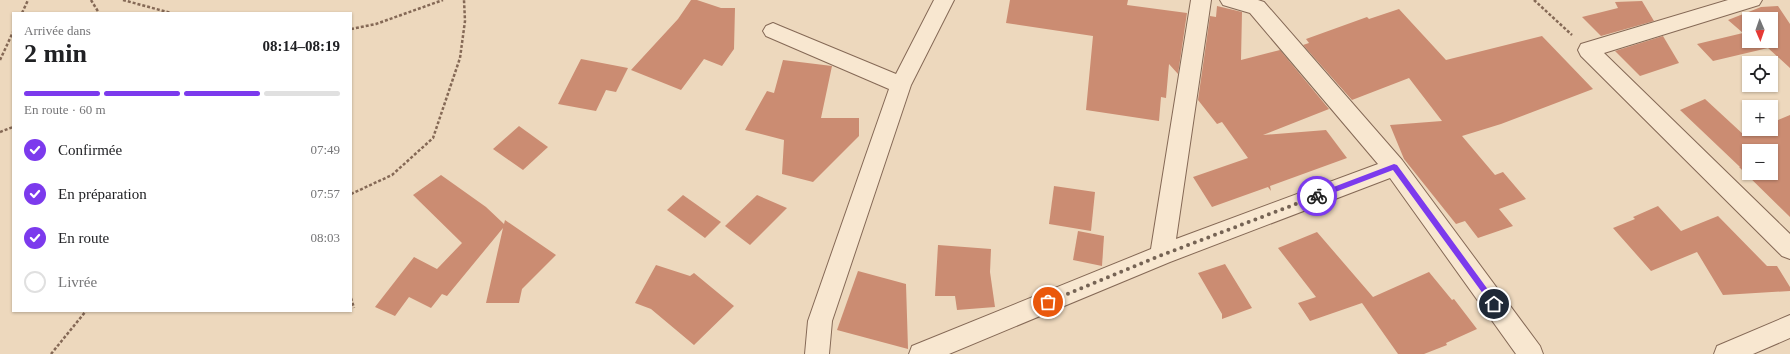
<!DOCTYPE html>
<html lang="fr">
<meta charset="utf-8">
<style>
:root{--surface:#fff;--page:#f2f2f2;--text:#202124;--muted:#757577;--line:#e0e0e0;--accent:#7c3aed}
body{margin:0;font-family:"Times New Roman",serif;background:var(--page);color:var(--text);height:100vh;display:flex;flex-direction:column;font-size:15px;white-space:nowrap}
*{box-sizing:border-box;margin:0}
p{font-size:13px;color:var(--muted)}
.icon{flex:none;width:22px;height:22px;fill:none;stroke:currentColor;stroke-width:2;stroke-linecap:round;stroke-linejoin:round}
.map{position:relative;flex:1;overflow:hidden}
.details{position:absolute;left:12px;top:12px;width:340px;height:300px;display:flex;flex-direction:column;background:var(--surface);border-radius:0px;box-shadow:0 1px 3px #0004}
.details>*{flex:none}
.needle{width:26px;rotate:178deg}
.controls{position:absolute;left:1742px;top:12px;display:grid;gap:8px}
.controls a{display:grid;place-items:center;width:36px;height:36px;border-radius:0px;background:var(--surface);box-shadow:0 1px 3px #0004;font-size:20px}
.pin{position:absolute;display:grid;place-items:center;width:34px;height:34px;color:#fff;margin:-17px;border:2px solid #fff;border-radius:50%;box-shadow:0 1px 4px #0007}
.courier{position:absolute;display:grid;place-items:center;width:40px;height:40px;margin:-20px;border:3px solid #7c3aed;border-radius:50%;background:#fff;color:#222;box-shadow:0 1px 5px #0007}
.headline em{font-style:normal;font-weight:800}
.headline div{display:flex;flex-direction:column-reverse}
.headline{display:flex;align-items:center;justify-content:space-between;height:68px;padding:0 12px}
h1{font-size:26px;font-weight:800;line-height:30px}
.bar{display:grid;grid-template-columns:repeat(4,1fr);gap:6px 4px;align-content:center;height:48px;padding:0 12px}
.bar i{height:5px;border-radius:3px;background:var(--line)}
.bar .selected{background:var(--accent)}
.bar p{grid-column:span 4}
ol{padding:0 12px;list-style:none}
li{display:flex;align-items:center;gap:12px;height:44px}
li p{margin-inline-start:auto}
li .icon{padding:4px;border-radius:50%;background:var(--accent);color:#fff;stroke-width:4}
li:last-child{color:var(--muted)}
li i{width:22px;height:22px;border:2px solid var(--line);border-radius:50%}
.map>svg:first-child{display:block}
.building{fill:#cb8c72;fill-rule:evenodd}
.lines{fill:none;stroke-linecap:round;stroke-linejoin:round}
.minor-casing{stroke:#856956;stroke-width:2}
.path{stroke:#856956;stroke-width:2.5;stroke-dasharray:3 2;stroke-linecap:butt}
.minor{fill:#f8e7d0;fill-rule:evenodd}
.route{fill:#7c3aed}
.done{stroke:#756354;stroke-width:4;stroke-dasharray:0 7.2}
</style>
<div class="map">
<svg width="1790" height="354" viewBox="0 0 1790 354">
<rect width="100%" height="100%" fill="#edd8bd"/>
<g class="building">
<polygon points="691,0 697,0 721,8 735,8 734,49 722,66 704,59 681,90 631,70 678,19"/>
<polygon points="1010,0 1128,0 1127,5 1187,13 1178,74 1169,64 1166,98 1161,97 1159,121 1086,110 1093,36 1006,23"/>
<polygon points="1642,1 1654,21 1601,36 1582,17 1618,8 1615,2"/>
<polygon points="1217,6 1242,12 1241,60 1280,50 1329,109 1263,135 1326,130 1347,158 1270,186 1271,191 1268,187 1212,207 1193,177 1248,158 1222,122 1217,124 1198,100 1210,16 1216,17"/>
<path d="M1778 6 1790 24V68L1768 48 1713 61 1697 44 1743 33 1728 20 1761 7ZM1749 19H1771V41H1749Z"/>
<polygon points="1399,9 1446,60 1542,36 1593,89 1501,124 1462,136 1495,175 1503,172 1526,199 1499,209 1513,226 1478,238 1465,221 1456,224 1404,159 1390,125 1442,121 1409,78 1352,100 1303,45 1309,43 1306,39 1367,17 1369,19"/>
<polygon points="1663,36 1679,63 1640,76 1615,51"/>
<polygon points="581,59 628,68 616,92 606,90 596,111 558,104"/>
<polygon points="783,60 832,66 821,118 859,118 859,136 813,182 782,174 784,140 745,130 767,91 774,93"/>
<path d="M1705 99 1744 135 1758 129H1771V123L1790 115V217L1739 167H1740L1680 110ZM1749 151H1771V173H1749Z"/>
<polygon points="519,126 548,147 523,170 493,149"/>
<polygon points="441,175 486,207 504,224 505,220 556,255 522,289 519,303 486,303 503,228 447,296 442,294 431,308 409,297 395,316 375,307 414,257 437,269 462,243 413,195"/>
<polygon points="1054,186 1095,192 1091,231 1049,224"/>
<polygon points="683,195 721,222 705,238 667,210"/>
<polygon points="757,195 787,208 750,245 725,226"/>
<polygon points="1658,206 1681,231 1718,216 1767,266 1777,266 1790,287 1790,291 1723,295 1697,252 1651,271 1613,228 1635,219 1633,217"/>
<polygon points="1078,231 1104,236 1102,266 1073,260"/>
<polygon points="1317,232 1373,297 1429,272 1452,300 1454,299 1477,329 1446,343 1447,345 1424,354 1398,354 1362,303 1310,321 1298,303 1316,297 1278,248"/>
<polygon points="938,245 991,249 990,272 995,307 957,310 955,296 935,296"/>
<polygon points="1225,264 1252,308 1222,319 1222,314 1198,273"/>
<polygon points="656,265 690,276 694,273 734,306 694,345 651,309 635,303"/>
<polygon points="858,271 906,284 908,349 837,330"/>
</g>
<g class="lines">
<defs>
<g id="minor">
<polygon points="934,0 954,0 911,85 832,321 829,354 805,354 808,321 889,89 766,36 763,31 766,26 773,23 780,26 896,74"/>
<polygon points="1191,0 1211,0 1176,239 1378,164 1250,13 1223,5 1220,0 1258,0 1264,2 1402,160 1540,346 1543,354 1516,354 1390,178 1170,262 949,354 909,354 912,346 1151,249"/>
<polygon points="1728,0 1762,0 1759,5 1604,53 1790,234 1790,259 1782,256 1581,56 1578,50 1581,44"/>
<polygon points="1790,315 1790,338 1753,354 1714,354 1717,346"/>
</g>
</defs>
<use href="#minor" class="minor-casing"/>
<g class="path">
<polyline points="91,0 99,13"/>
<polyline points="123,0 171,13"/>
<polyline points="1534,0 1572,35"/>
<polyline points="22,13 28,0"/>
<polyline points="351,29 376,24 443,0"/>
<polyline points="0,60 13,32"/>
<polyline points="0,132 13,127"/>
<polyline points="351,194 392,175 433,138 460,58 465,21 464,0"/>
<polyline points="351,298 354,308"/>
<polyline points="51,354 86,311"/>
</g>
<use href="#minor" class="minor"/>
</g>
<polygon class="route" points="1394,164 1397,165 1497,302 1497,306 1492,306 1393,170 1317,199 1314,196 1315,194"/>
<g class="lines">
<polyline class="done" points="1048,302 1162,255 1317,196"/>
</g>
</svg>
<div class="controls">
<a><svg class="needle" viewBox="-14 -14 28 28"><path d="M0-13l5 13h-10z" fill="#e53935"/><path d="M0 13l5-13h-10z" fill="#757577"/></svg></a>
<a><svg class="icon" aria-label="locate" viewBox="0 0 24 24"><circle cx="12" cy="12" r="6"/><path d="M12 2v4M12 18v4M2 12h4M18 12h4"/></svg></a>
<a>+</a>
<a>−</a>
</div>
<div class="pin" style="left:1048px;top:302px;background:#ea580c"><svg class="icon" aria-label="bag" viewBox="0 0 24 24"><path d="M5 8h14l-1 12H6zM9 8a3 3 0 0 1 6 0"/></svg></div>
<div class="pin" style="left:1494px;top:304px;background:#1f2937"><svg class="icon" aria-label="home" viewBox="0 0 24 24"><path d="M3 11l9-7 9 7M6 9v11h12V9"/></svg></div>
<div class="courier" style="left:1317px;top:196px"><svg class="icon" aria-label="bike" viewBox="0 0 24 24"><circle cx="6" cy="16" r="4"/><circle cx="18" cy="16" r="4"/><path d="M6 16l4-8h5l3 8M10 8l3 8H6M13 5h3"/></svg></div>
<section class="details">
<div class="headline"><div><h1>2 min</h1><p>Arrivée dans</p></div><em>08:14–08:19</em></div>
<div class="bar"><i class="selected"></i><i class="selected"></i><i class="selected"></i><i></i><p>En route · 60 m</p></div>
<ol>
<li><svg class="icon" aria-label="check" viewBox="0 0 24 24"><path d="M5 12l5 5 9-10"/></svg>Confirmée<p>07:49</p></li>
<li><svg class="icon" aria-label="check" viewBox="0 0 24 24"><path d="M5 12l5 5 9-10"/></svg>En préparation<p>07:57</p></li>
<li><svg class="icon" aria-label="check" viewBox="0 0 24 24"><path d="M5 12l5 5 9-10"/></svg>En route<p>08:03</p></li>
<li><i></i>Livrée</li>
</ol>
</section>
</div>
